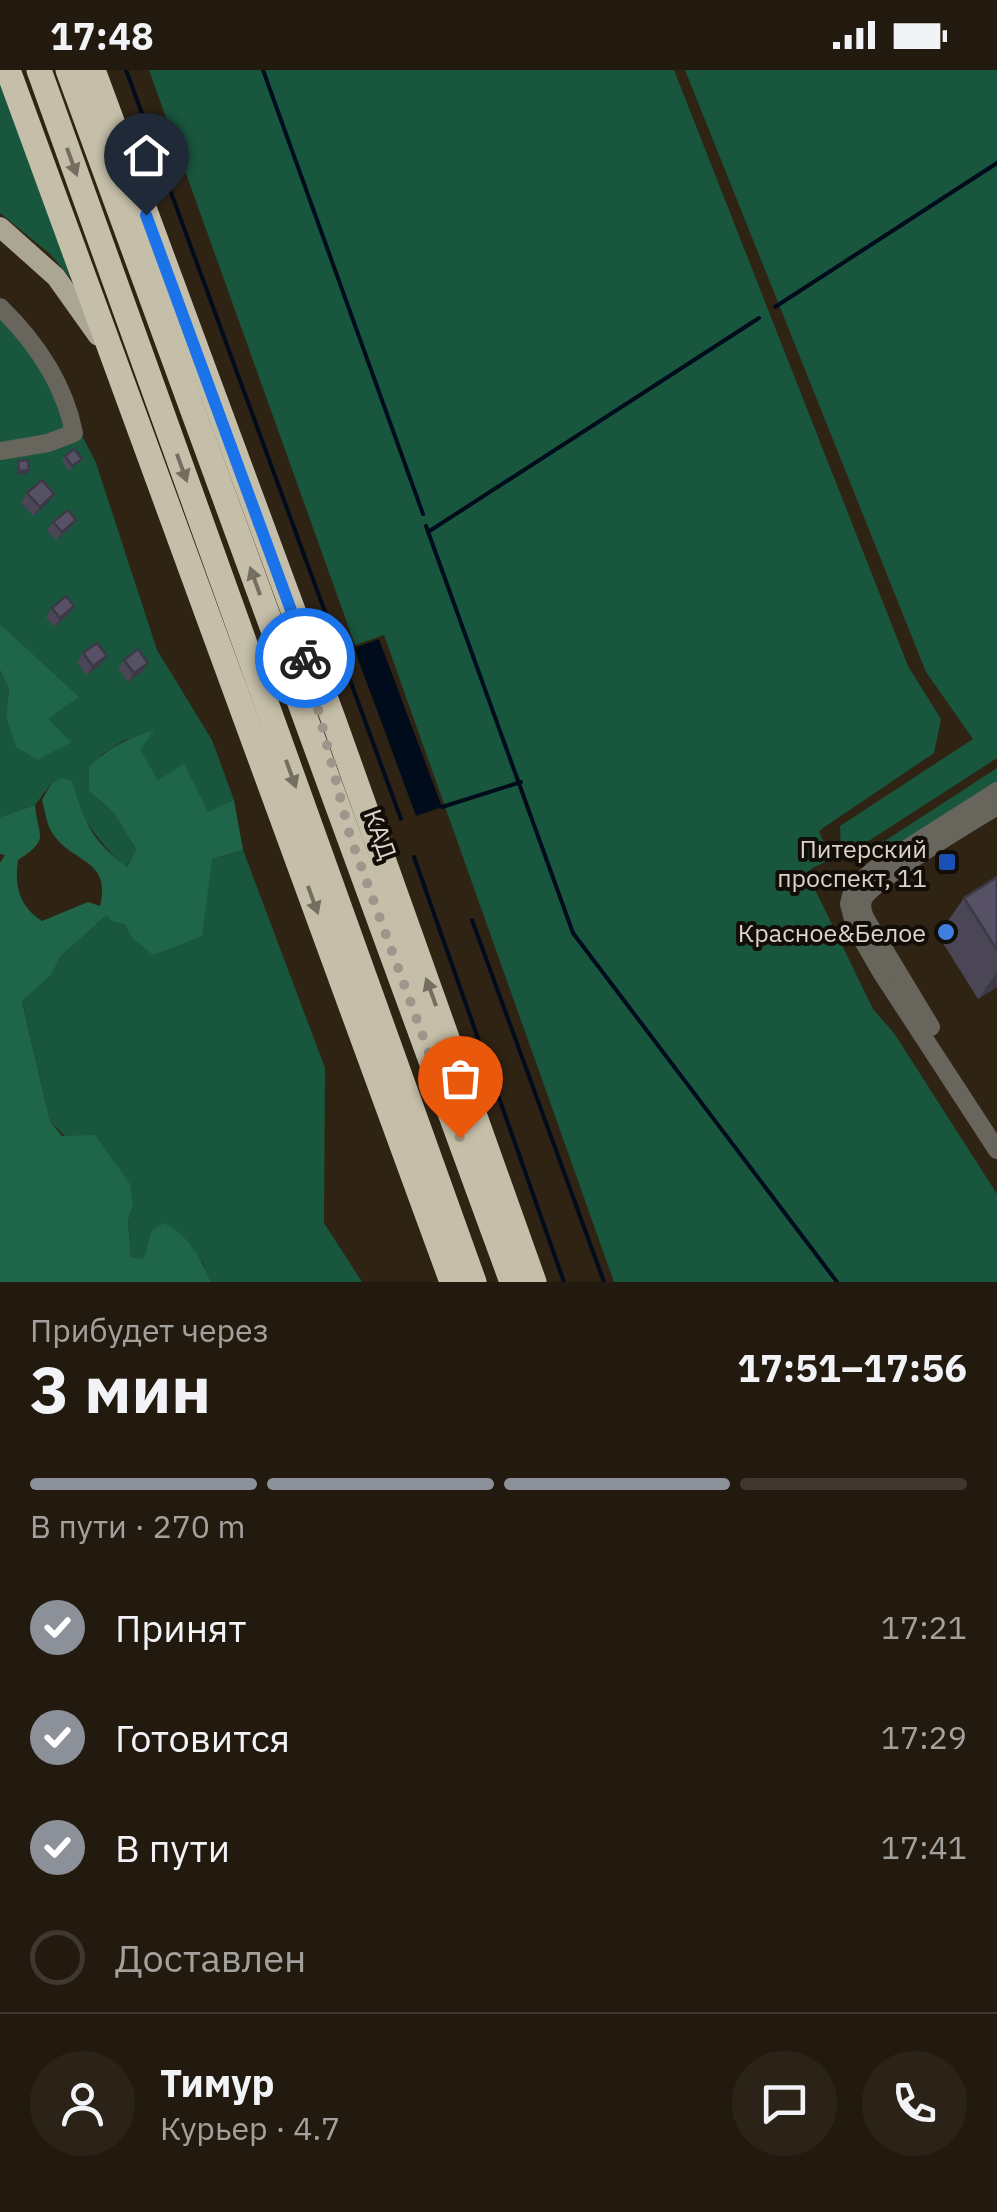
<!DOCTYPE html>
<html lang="ru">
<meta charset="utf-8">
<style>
:root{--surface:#231a0f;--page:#2b2318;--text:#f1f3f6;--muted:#a3a19e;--line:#40382f;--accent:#8c9099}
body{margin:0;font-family:"IBM Plex Sans",sans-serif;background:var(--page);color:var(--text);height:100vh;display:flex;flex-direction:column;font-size:38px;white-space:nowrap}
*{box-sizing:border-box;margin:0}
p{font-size:32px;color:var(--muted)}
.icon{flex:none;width:55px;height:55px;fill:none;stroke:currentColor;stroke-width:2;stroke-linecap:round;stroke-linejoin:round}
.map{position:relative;height:1212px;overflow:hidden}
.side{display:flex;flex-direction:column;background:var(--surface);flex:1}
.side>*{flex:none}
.pin{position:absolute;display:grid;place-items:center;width:85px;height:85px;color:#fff;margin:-102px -42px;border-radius:50% 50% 50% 0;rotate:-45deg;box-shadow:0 0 10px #0007}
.pin .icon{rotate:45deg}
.courier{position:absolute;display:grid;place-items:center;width:100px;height:100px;margin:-50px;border:8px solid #1a73e8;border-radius:50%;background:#fff;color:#222;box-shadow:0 2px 12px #0007}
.overview em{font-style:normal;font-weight:700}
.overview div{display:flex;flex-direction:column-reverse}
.overview{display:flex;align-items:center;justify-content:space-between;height:170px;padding:0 30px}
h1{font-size:65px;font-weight:700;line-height:75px}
.bar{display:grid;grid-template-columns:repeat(4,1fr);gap:15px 10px;align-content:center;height:120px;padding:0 30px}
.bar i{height:12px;border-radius:8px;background:var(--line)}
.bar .selected{background:var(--accent)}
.bar p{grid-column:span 4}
.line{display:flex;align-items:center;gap:25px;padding:0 30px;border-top:2px solid var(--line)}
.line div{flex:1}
.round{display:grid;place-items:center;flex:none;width:105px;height:105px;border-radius:52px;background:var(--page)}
ol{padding:0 30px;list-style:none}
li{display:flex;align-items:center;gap:30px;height:110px}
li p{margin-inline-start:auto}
li .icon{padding:10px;border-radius:50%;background:var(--accent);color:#fff;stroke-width:4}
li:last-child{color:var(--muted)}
li i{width:55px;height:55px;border:5px solid var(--line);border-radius:50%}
.status{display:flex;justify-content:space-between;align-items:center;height:70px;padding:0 50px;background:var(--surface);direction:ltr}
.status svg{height:28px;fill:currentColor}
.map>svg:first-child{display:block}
.green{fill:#19563e}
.forest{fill:#1f6549}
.water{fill:#000c1b}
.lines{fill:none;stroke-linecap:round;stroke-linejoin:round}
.stream{stroke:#000c1b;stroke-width:4}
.minor{stroke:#68655c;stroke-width:18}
.major{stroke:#aba593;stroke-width:20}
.highway{stroke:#c5bea8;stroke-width:25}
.wall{fill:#4a4656}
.shaded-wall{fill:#3c3946}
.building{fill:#565164;stroke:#3c3946;stroke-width:2.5}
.oneway{fill:#756e60}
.done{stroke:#9f958a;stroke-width:10;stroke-dasharray:0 18}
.route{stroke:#1a73e8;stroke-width:12}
.transit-dot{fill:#1a4fb4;stroke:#130d07;stroke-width:4}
.shop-dot{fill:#3f7fe0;stroke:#130d07;stroke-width:4}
.labels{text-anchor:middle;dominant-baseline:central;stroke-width:8;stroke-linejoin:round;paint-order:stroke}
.street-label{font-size:25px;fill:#dbd3ca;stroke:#130d07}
.poi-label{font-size:25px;fill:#dbd3ca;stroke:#130d07;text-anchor:end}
</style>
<div class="status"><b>17:48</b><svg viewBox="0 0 49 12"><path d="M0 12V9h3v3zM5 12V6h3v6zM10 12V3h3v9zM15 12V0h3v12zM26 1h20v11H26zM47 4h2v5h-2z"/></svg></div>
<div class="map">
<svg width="997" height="1212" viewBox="0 0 997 1212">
<rect width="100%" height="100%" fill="#2f2314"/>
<g class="green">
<polygon points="0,0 85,225 50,184 0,143"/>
<polygon points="149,0 674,0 908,596 941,649 934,683 823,758 819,762 832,789 812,798 809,807 873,939 894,963 997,1124 997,1212 614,1212 384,565 355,575"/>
<polygon points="685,0 997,0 997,688 861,776 841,783 840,756 973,669 926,602"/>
<path d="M0 242 20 262 71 344 96 393 157 580 212 670 234 730 208 743 158 710 139 680 153 660 123 671 101 685 89 721 113 742 136 779 126 798C97 771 80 744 62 709L51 714 35 735 0 747V600L9 620 6 646 71 672 47 649 78 627 0 554Z"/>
<polygon points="997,698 997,712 876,790 872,781 877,776"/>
<polygon points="243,780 325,998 324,1153 362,1212 211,1212 202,1192 151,1161 144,1190 131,1187 128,1151 133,1135 50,1051 22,930 51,905 61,886 106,844 111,851 125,855 132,868 212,789"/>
</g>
<g class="forest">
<polygon points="0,554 79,627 48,649 71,672 38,690 16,677 6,646 9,620 0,600"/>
<path d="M155 659 140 680 158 710 184 694 208 742 234 730 243 780 212 789 202 866 153 885 132 868 125 855 111 851 106 845 61 886 51 905 22 931 50 1051 62 1066 95 1065 130 1114 133 1135 128 1151 131 1187 144 1189 151 1161 163 1153C188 1164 200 1187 211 1212H0V793L5 785 0 784V747L35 735C38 768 51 768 18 790 14 817 20 837 42 851L88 832 100 836C112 787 70 794 51 761 46 752 45 740 42 730L51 714 62 708 72 711C84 752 92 771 127 797L136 779 113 742 89 721V697C108 677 130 668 155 659Z"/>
</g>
<polygon class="water" points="379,569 442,737 416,746 354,578"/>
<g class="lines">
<g class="stream">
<polyline points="126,0 401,749"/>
<polyline points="263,0 423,444"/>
<polyline points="775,237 997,93"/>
<polyline points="426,456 573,863 837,1212"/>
<polyline points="428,462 759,248"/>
<polyline points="340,583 354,578"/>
<polyline points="442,737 521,712"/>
<polyline points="414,787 564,1212"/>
<polyline points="472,850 604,1212"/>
</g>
<g class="minor">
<path d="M0 237C36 272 64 313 74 363L48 373 0 381"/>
<polyline points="997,721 876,798 853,818 849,834 855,857 881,902 997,1080"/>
<path d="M931 957 867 851C863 844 860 836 864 828 876 808 972 752 997 736"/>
</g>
<polyline class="major" points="0,157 56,207 98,266"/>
<g class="highway">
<polyline points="8,0 452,1212"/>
<polyline points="39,0 474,1212"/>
<polyline points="68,0 512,1212"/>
<polyline points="93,0 334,651 534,1212"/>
</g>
</g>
<g class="wall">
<polygon points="65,386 82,389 69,401 62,390"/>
<polygon points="27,423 48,433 33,446 21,432"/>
<polygon points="76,450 70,458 56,470 47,460 53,452"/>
<polygon points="52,538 68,545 54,557 46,547"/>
<polygon points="83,583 107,586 100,595 87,605 77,592"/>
<polygon points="124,590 142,602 128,612 118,599"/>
<polygon points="997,807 997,917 978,929 938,865 964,828"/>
</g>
<g class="shaded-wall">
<polygon points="29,400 26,404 16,405 19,401"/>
<polygon points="54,424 48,433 33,446 40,437"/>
<polygon points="76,450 70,458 56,470 62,462"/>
<polygon points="74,536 68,545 54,557 60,548"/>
<polygon points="107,586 100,595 87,605 93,596"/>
<polygon points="148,593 142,602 128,612 134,603"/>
<polygon points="997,902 997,917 978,929"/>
</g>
<g class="building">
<polygon points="74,379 82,389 72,396 65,386"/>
<polygon points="28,390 29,400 19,401 18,391"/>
<polygon points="42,410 54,424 40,437 27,423"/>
<polygon points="68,440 76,450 62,462 53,452"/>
<polygon points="66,526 74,536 60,548 52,538"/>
<polygon points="97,573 107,586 93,596 83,583"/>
<polygon points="138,579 148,593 134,603 124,590"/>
<polygon points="997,807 997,880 964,828"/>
</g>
<defs><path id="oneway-solid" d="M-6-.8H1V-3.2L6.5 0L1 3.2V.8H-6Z" transform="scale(2.5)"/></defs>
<g class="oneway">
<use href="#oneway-solid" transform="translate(72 92) rotate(70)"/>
<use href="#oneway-solid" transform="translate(182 398) rotate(70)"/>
<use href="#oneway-solid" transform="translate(255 511) rotate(-110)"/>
<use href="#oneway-solid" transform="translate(291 704) rotate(70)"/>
<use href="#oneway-solid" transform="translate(313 830) rotate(70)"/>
<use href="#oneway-solid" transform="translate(431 922) rotate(-110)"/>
</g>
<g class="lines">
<polyline class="done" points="305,588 350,766 460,1068"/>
<polyline class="route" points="146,145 299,562 305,588"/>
</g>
<rect class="transit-dot" x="937" y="782" width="20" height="20" rx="5"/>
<circle class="shop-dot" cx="946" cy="862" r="10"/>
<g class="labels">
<g class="street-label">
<text transform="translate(381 764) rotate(70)">КАД</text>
</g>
<g class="poi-label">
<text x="927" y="778">Питерский<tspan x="927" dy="29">проспект, 11</tspan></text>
<text x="926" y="862">Красное&amp;Белое</text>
</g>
</g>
</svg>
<div class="pin" style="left:460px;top:1068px;background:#ea580c"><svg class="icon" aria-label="bag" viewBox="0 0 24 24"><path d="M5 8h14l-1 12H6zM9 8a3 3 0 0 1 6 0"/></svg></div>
<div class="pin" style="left:146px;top:145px;background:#1f2937"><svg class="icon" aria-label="home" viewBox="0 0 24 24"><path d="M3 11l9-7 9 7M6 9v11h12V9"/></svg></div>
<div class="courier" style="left:305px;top:588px"><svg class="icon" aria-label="bike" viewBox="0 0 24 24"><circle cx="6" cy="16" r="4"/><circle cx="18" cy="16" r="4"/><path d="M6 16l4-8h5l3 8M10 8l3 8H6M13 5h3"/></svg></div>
</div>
<section class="side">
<div class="overview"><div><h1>3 мин</h1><p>Прибудет через</p></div><em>17:51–17:56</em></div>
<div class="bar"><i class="selected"></i><i class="selected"></i><i class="selected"></i><i></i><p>В пути · 270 m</p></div>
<ol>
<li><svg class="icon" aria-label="check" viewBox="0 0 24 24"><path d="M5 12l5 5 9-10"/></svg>Принят<p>17:21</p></li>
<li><svg class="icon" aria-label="check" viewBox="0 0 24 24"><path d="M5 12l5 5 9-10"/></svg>Готовится<p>17:29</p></li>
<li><svg class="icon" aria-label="check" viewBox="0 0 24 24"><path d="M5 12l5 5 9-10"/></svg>В пути<p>17:41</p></li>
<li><i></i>Доставлен</li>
</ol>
<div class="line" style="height:180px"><a class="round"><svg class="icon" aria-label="person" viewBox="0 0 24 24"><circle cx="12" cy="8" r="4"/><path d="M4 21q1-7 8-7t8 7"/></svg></a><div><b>Тимур</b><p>Курьер · 4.7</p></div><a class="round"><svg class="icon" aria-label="chat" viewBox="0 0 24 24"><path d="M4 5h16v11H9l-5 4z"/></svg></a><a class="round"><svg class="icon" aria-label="phone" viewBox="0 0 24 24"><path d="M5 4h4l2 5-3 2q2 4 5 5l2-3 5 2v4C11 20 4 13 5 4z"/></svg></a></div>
</section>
